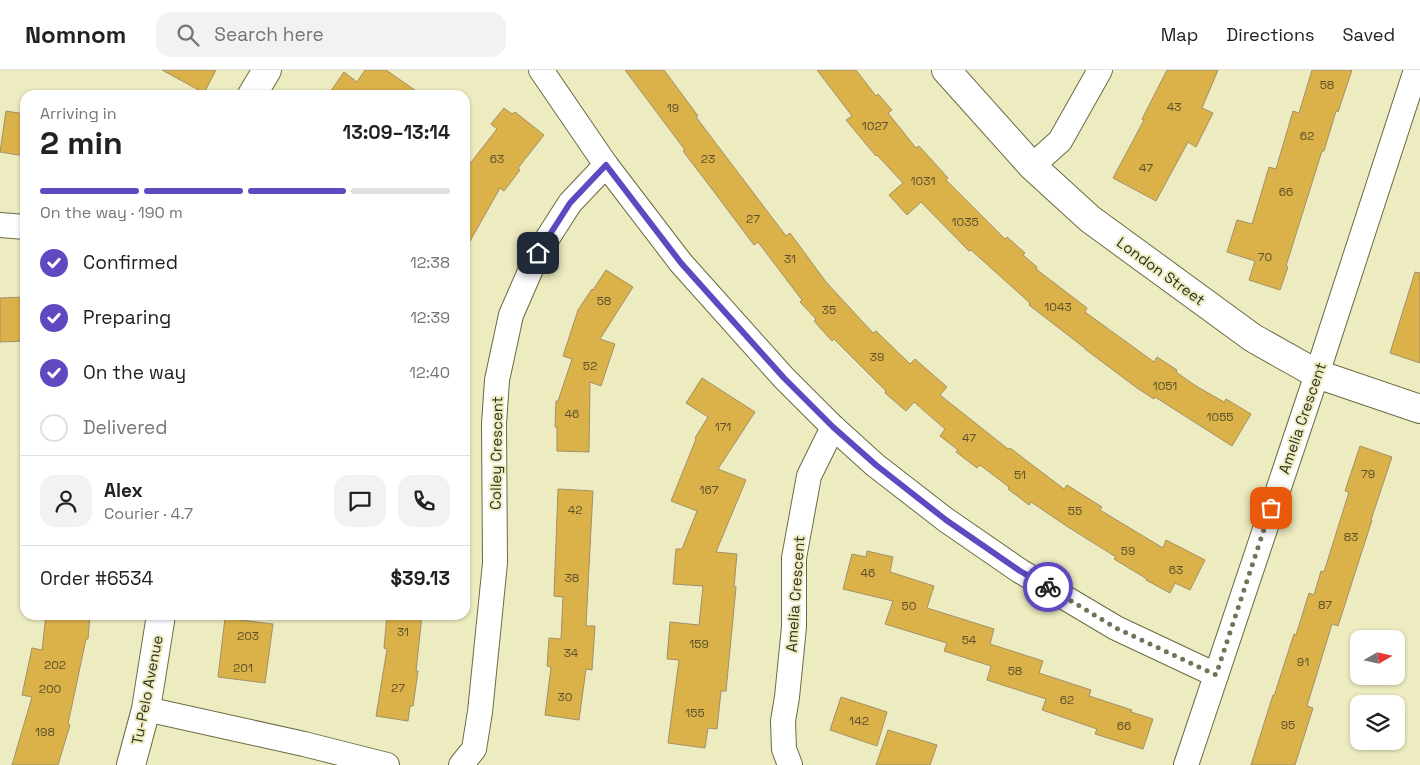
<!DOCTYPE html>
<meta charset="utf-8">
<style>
:root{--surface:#fff;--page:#f2f2f2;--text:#202124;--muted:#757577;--line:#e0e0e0;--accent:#6048c0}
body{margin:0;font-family:"Space Grotesk",sans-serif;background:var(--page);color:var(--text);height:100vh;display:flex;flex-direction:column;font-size:19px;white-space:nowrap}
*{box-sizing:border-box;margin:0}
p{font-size:16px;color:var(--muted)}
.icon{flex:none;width:28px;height:28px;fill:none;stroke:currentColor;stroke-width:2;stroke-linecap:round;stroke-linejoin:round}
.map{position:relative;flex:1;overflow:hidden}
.details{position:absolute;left:20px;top:20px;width:450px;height:530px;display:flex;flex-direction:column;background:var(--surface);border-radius:15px;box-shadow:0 1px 4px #0004}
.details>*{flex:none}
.needle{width:32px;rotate:81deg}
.fabs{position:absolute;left:1350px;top:560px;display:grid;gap:10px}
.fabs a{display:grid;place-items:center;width:55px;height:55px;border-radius:10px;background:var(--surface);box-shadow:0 1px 4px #0004;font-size:25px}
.pin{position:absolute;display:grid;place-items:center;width:42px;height:42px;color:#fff;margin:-21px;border-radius:10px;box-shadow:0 2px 8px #0006}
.courier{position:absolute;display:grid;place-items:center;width:50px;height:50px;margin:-25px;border:4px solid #6048c0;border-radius:50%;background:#fff;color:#222;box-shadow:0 1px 6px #0007}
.headline em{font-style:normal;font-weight:800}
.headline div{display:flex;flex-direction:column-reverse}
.headline{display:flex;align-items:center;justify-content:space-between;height:85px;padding:0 20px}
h1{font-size:32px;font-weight:800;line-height:38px}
.bar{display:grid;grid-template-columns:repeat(4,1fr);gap:8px 5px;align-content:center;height:60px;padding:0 20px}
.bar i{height:6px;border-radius:4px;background:var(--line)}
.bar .selected{background:var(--accent)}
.bar p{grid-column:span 4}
.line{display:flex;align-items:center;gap:12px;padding:0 20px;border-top:1px solid var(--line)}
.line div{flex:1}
.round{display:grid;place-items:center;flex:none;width:52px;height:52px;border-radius:15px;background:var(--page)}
ol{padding:0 20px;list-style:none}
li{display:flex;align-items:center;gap:15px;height:55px}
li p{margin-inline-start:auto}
li .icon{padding:5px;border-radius:50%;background:var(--accent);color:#fff;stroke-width:4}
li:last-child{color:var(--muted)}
li i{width:28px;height:28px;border:2px solid var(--line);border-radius:50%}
header{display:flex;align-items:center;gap:30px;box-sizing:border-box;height:70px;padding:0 25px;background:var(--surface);border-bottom:1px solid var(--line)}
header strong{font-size:24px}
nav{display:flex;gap:28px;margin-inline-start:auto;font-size:18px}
.search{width:350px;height:45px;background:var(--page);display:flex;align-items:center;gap:12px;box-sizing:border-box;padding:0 18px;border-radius:15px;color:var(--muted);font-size:19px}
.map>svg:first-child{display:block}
.building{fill:#dbb24a;stroke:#a19069}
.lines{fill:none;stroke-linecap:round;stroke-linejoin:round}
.minor-casing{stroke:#6b6a42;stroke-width:26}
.tertiary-casing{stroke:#6b6a42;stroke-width:30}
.minor{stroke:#fff;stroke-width:24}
.tertiary{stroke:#fff;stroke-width:28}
.done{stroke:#747359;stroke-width:5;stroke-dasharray:0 9}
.route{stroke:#6048c0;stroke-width:6}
.labels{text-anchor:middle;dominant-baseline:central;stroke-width:4;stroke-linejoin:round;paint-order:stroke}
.number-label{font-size:12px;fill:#5d522b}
.street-label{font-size:15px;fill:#333221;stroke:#edecc0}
</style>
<header>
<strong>Nomnom</strong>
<div class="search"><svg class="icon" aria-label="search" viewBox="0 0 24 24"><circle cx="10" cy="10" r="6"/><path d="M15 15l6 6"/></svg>Search here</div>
<nav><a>Map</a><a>Directions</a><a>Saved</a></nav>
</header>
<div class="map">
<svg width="1420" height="695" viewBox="0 0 1420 695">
<rect width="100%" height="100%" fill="#edecc0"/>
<g class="building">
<polygon points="162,0 216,0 204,23"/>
<polygon points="365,0 386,0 422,25 328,25 344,2 357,12"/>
<polygon points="625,0 664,0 698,46 696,47 786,166 790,163 826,212 873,263 876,261 910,294 915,289 947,317 940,325 1008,379 1010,378 1064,419 1067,415 1102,437 1100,440 1163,478 1166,470 1205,490 1190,520 1175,513 1170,523 1146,510 1147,509 1114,489 1116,487 1068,457 1031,432 1029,435 1008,419 1009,417 980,395 977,398 956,382 958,380 940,366 945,359 914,332 906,341 885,323 886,321 834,269 832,271 814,251 816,249 800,232 802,230 758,172 754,175 715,123 683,81 685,80"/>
<polygon points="817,0 856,0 876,26 878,24 892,40 888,43 916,78 919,76 948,108 946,110 1005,169 1007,167 1025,183 1023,185 1037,197 1036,199 1087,238 1085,242 1154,292 1157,287 1177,300 1176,302 1196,316 1224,332 1226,329 1251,344 1232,376 1155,327 1154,329 1137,318 1085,279 1086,279 1029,235 1030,233 971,180 969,181 921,132 907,145 889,125 903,113 877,85 876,86 846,50 852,46"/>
<polygon points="1167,0 1218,0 1202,38 1213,43 1196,77 1188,72 1156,131 1113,108 1144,50 1142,49"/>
<polygon points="1312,0 1352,0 1338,42 1336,41 1324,81 1322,81 1286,196 1288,197 1280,220 1249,210 1255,191 1227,182 1237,150 1252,154 1269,97 1276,99 1293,41 1299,43"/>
<polygon points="504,38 512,44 515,42 544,65 518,98 520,100 504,121 500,118 465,180 465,100 497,59 491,54"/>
<polygon points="6,41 25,44 25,86 0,82"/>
<polygon points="606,200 633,217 600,269 615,274 601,316 590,312 589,382 557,381 557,357 555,357 556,331 558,331 572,289 563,286 578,240 592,219 593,220"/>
<polygon points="1415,202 1420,203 1420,293 1390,283"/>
<polygon points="25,227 25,271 0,272 0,228"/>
<polygon points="702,308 755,342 718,399 746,410 716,482 737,484 734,517 736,517 726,621 721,621 717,659 708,658 705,678 668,673 679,590 667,589 670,552 699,555 703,516 673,514 676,479 682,479 697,441 671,431 696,369 695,368 708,347 686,333"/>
<polygon points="1360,376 1392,387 1371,450 1372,450 1338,556 1332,554 1307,636 1313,638 1295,695 1251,695 1273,625 1274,626 1294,564 1296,565 1309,523 1314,525 1321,501 1324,502 1349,422 1345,421"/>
<polygon points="558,419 593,421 586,556 595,556 592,600 586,599 579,650 545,645 551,597 547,596 549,568 561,569 563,527 554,526"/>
<polygon points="867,481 893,487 890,502 934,516 927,538 994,559 990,574 1043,591 1039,603 1091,620 1089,626 1132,640 1131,642 1153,649 1143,679 1095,664 1097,659 1042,640 1046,629 987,610 991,596 944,581 947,573 885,554 893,531 843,519 852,484 866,487"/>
<polygon points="46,545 90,545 88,569 86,569 68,654 70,655 58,695 12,695 32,627 22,625 32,578 42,580"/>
<polygon points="387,545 422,545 416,601 418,601 413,636 410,636 408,651 376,646 387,579 384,578"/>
<polygon points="225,548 273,554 265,613 218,607"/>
<polygon points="841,627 887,642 877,676 830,660"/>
<polygon points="888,660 937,675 930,695 876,695"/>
</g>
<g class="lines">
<defs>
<g id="minor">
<polyline points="541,0 606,95 681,193 784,308 833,357 875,395 946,450 1020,501 1116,558 1216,605"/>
<polyline points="1032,96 1060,71 1100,0"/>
<polyline points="0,155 25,157"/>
<polyline points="146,639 304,674 387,695"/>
<polyline points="461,695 474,679 480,642 495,493 494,354 497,310 511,245 538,183 570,133 606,95"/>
<polyline points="790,695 784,679 783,651 787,627 794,557 794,488 809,406 833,357"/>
<polyline points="1186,695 1317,304 1416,0"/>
</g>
<g id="tertiary">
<polyline points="946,0 1032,96 1090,149 1253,268 1317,304 1420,339"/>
<polyline points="252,25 267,0"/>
<polyline points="131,695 146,639 161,545"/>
</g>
</defs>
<use href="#minor" class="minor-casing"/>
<use href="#tertiary" class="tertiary-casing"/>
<use href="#minor" class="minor"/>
<use href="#tertiary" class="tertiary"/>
</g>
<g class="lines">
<polyline class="done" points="1048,517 1116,558 1216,605 1271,438"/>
<polyline class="route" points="538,183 570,133 606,95 681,193 784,308 833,357 876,395 946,450 1020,501 1048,517"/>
</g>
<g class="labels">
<g class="number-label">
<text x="1327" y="15">58</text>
<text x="1174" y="37">43</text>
<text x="673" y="38">19</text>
<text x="875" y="56">1027</text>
<text x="1307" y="66">62</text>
<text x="497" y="89">63</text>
<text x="708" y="89">23</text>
<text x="1146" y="98">47</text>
<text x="923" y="111">1031</text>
<text x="1286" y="122">66</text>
<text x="753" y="149">27</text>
<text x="965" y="152">1035</text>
<text x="1265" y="187">70</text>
<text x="790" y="189">31</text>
<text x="604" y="231">58</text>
<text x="1058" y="237">1043</text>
<text x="829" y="240">35</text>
<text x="877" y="287">39</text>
<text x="590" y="296">52</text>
<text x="1165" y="316">1051</text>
<text x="572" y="344">46</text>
<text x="1220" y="347">1055</text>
<text x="723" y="357">171</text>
<text x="969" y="368">47</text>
<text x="1368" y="404">79</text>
<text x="1020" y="405">51</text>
<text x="709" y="420">167</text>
<text x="575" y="440">42</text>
<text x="1075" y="441">55</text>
<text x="1351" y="467">83</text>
<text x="1128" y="481">59</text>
<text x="1176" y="500">63</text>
<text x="868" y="503">46</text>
<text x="572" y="508">38</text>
<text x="1325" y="535">87</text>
<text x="909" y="536">50</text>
<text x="403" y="562">31</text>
<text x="248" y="566">203</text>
<text x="969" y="570">54</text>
<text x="699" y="574">159</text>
<text x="571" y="583">34</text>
<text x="1303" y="592">91</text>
<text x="55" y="595">202</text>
<text x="243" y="598">201</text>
<text x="1015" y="601">58</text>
<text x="398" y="618">27</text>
<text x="50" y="619">200</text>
<text x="565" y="627">30</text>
<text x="1067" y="630">62</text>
<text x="695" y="643">155</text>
<text x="859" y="651">142</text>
<text x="1288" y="655">95</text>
<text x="1124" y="656">66</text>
<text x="45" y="662">198</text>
</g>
<g class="street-label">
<text transform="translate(1161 201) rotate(36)">London Street</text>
<text transform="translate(1302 348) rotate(-71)">Amelia Crescent</text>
<text transform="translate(496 383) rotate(-89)">Colley Crescent</text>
<text transform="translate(795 524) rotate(-86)">Amelia Crescent</text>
<text transform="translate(147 620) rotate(-79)">Tu-Pelo Avenue</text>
</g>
</g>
</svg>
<div class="fabs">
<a><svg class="needle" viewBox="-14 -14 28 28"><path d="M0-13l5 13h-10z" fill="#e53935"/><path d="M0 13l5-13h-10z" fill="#757577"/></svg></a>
<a><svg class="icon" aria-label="layers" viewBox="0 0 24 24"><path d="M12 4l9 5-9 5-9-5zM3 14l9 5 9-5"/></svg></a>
</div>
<div class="pin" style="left:1271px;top:438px;background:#ea580c"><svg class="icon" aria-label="bag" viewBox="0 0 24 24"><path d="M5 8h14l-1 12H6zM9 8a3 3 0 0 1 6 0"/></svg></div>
<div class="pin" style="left:538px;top:183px;background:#1f2937"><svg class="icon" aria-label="home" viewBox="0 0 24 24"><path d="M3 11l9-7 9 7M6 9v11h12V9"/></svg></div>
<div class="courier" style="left:1048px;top:517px"><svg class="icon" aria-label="bike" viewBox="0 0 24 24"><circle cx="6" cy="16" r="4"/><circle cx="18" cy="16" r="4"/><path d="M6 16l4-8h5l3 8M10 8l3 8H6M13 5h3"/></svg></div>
<section class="details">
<div class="headline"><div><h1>2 min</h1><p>Arriving in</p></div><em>13:09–13:14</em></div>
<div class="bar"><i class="selected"></i><i class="selected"></i><i class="selected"></i><i></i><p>On the way · 190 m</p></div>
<ol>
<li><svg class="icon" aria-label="check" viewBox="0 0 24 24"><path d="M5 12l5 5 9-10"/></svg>Confirmed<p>12:38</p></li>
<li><svg class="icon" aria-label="check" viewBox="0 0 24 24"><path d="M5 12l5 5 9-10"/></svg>Preparing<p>12:39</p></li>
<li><svg class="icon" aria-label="check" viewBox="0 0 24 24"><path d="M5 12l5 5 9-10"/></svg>On the way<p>12:40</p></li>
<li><i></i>Delivered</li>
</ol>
<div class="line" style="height:90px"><a class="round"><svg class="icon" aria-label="person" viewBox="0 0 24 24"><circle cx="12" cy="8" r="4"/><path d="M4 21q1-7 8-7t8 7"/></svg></a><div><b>Alex</b><p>Courier · 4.7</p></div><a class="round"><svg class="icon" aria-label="chat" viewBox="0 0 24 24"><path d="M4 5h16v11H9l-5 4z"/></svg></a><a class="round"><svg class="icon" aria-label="phone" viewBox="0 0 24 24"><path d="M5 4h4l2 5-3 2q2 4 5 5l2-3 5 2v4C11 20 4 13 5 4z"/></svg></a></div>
<div class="line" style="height:65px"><div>Order #6534</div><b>$39.13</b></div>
</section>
</div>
